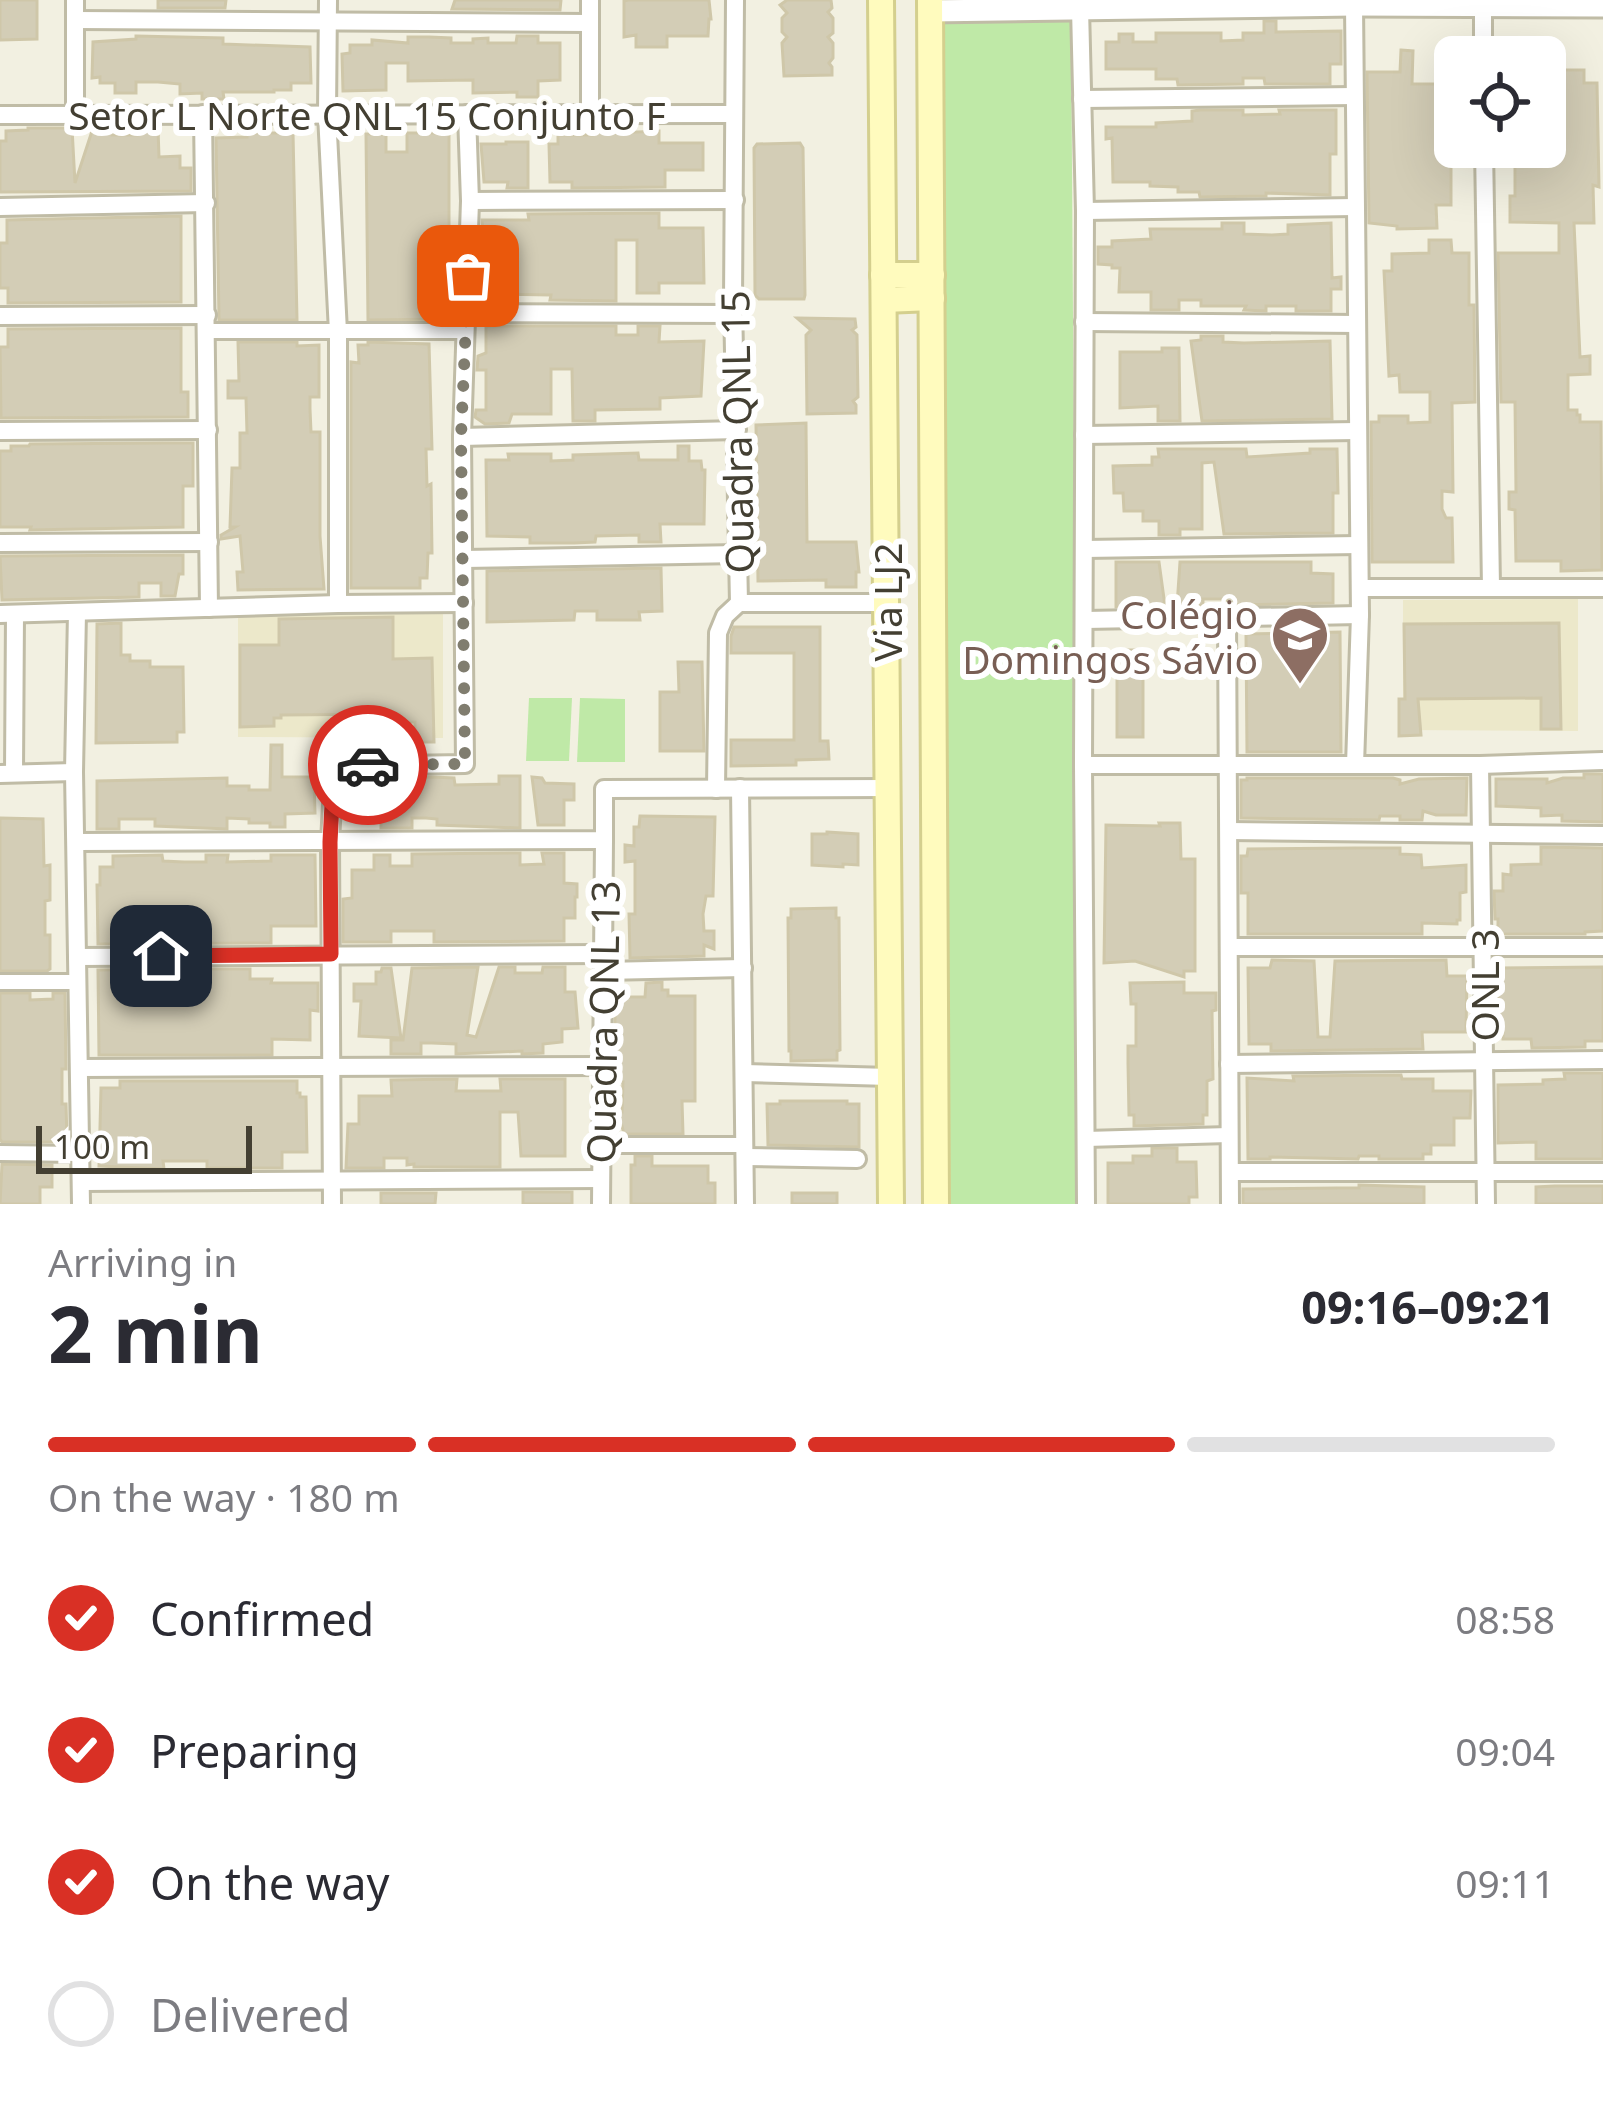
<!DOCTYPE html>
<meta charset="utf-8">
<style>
:root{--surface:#fff;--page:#f7f7f7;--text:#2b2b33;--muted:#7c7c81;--line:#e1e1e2;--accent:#d93025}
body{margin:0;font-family:"Noto Sans",sans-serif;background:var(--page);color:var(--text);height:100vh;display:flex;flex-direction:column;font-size:45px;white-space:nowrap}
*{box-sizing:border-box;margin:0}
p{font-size:39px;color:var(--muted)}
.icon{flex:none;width:66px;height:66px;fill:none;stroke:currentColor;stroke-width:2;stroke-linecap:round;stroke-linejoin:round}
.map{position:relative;height:1204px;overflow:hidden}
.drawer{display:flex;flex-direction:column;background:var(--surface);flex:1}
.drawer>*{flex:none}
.buttons{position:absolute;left:1434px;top:36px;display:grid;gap:24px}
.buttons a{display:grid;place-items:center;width:132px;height:132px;border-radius:18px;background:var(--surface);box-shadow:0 12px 48px #0002;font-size:60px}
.scale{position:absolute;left:36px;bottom:30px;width:216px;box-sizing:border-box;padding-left:12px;border:6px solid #433f32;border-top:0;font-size:33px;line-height:42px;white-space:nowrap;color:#433f32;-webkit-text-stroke:9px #fff;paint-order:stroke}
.pin{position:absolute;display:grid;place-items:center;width:102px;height:102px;color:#fff;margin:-51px;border-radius:24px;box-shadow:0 6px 18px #0006}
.courier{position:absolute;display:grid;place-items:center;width:120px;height:120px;margin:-60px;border:9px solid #d93025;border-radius:50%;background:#fff;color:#222;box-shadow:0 3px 15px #0007}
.head em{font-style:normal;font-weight:700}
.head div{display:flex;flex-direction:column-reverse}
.head{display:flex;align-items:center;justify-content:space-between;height:204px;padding:0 48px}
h1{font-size:78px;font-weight:700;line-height:90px}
.bar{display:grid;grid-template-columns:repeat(4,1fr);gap:18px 12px;align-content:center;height:144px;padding:0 48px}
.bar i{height:15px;border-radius:9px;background:var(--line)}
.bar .current{background:var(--accent)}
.bar p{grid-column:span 4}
ol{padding:0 48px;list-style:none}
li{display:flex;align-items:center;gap:36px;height:132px}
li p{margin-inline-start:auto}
li .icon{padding:12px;border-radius:50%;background:var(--accent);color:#fff;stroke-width:4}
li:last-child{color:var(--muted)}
li i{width:66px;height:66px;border:6px solid var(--line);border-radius:50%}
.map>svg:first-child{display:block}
.education{fill:#ece8ca}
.green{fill:#bfe9a7}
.building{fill:#d3cdb6;stroke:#cfc7a9;stroke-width:3}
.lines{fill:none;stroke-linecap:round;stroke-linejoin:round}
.pedestrian-casing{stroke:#c0bca6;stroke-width:20}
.minor-casing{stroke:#c0bca6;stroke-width:22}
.tertiary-casing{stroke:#c0bca6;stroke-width:27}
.secondary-casing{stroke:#d4cf8e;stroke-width:30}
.pedestrian{stroke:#fff;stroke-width:14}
.minor{stroke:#fff;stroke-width:16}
.tertiary{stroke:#fff;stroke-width:21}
.secondary{stroke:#fffbbe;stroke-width:24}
.done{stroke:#807d6f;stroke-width:12;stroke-dasharray:0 21.6}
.route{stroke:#d93025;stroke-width:15}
.labels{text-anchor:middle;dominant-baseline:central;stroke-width:12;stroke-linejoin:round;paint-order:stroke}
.street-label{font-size:39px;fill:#433f32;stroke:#fff}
.education-label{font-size:39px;fill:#785e54;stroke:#fff;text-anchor:end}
</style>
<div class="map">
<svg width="1603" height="1204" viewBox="0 0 1603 1204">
<rect width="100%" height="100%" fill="#f2f0e1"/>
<g class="education">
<polygon points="1578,599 1578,731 1403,730 1403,600"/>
<polygon points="443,603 443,738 238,737 238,606"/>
</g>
<g class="green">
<polygon points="943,19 1071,19 1079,1204 948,1204"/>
<polygon points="529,698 572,698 569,761 526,761"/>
<polygon points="580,698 625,699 625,762 577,762"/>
</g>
<g class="building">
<polygon points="0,0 37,0 37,39 0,40"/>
<polygon points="158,0 226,0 225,8 158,8"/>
<polygon points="455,0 561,0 560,10 452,9"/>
<polygon points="628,0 709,0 711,19 709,19 708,36 667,36 667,47 636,47 636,35 624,37 624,1"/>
<polygon points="787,0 831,0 832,8 828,12 833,18 833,33 828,37 833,43 833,58 829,63 832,67 832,75 784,76 782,43 787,37 782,32 782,18 787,13 780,5"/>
<polygon points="1264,21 1276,21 1276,32 1341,31 1341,64 1330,64 1330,84 1265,84 1264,78 1243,78 1243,84 1178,85 1177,79 1156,79 1156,69 1106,69 1106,42 1119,42 1119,34 1133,34 1133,42 1156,42 1156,33 1221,33 1221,41 1243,40 1243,33 1264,33"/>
<polygon points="136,36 223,38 223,44 310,47 311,83 291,83 291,90 274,90 274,92 223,92 224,99 202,99 202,93 180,94 180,84 158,82 136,82 136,93 115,93 115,83 100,83 100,77 92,78 93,42 136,39"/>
<polygon points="517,36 538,36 538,43 560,43 560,80 538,81 538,97 517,97 517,92 473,93 473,80 408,81 408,63 386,63 386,90 343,91 342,54 350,53 350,45 372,45 372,40 408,43 408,37 429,37 451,38 451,43 473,43 473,39 488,38 488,43 516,43"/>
<polygon points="1401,50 1413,51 1412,84 1451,84 1451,205 1436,205 1437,228 1397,229 1397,226 1369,223 1367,72 1400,72"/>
<polygon points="1545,64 1558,64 1558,70 1584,70 1584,83 1597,83 1599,187 1593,185 1594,223 1574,223 1580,357 1590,356 1590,374 1568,375 1568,410 1577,410 1577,415 1580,415 1580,422 1601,422 1602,570 1561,571 1561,561 1516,561 1515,510 1509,509 1509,492 1516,492 1515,402 1501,402 1498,253 1559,253 1559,223 1510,222 1510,196 1515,196 1515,147 1545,147"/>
<polygon points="1200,110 1243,110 1243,115 1280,114 1279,110 1336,110 1336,154 1330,154 1330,195 1266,193 1266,196 1200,197 1199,192 1178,192 1178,187 1150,186 1150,182 1113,182 1112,138 1106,139 1106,127 1156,127 1156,123 1192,121 1192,111"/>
<polygon points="28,128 72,128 75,183 93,128 111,128 112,135 137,135 137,128 158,128 159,157 180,156 180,168 191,168 191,191 0,192 0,141 6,141 6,131 28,130"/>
<polygon points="615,130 615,133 659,131 659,143 703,143 703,170 665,170 665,187 572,188 572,182 550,182 549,144 558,144 558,135 592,135 592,131"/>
<polygon points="247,133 293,133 297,320 219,320 216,138 247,137"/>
<polygon points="407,133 449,133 449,266 454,266 454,284 449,284 449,319 368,320 366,134 386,134 386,152 407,152"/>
<polygon points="506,142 528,142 528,188 507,188 508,182 484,182 481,144 506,144"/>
<polygon points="800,143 803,148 805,295 804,299 759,299 755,295 754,148 757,144"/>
<polygon points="659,213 659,228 703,228 704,283 659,283 659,293 637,293 637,240 616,240 616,301 550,300 551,295 501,294 501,291 492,290 492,259 485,257 482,220 529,220 528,214"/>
<polygon points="181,216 181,302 8,303 8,288 0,288 0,243 7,243 7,220"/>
<polygon points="1222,223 1244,223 1244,234 1272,235 1288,234 1288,225 1331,223 1332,278 1341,277 1341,289 1331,289 1331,311 1296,311 1296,306 1266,306 1266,311 1244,310 1246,306 1201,306 1201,300 1179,300 1179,310 1151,310 1151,292 1119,292 1120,268 1112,268 1112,265 1098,264 1098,247 1112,247 1112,241 1151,239 1150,229 1222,229"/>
<polygon points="1429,240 1451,240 1452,253 1469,253 1469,305 1474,305 1475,402 1452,403 1453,492 1442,491 1442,509 1446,518 1452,518 1453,562 1372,562 1371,422 1379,422 1379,416 1408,416 1408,423 1430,422 1430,392 1400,392 1399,375 1389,376 1384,271 1392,271 1392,254 1429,253"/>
<polygon points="797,318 855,319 856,327 852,330 857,335 858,397 853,401 856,405 856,413 807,414 806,335 811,330"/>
<polygon points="486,326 616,326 616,335 638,335 638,326 660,326 659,342 704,341 701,396 660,398 660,409 595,410 595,421 573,421 572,369 551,369 551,414 512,414 509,423 485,424 475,417 476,410 486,410 486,370 477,370 478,356 486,353"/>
<polygon points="181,328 181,392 188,392 188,417 1,418 0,347 8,347 8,329"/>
<polygon points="1201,336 1223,336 1223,342 1244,343 1330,341 1332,419 1202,421 1191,341 1201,340"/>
<polygon points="238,342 297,342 297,346 319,345 319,397 310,397 310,409 311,432 320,432 320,536 324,589 238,590 237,572 243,572 240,536 221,539 221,535 235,527 230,527 232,468 240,468 240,433 247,433 246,398 228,398 228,381 239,381"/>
<polygon points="368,342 429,344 432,449 426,449 427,486 431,484 432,553 428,553 427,578 420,578 420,588 351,588 351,362 359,363 358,345 368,345"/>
<polygon points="1162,348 1179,348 1180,421 1158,421 1158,406 1120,408 1120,352 1162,352"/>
<polygon points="806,423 807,542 856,542 859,572 856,572 856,587 826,587 826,580 758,581 756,425"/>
<polygon points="161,443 193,443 193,486 183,486 183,527 30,530 31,527 0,527 0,451 11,451 11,446 29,446 30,444"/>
<polygon points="678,446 689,446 689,461 701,461 702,470 705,470 704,524 660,524 661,542 639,542 639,535 596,536 595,542 574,543 530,543 530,537 487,536 486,460 509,460 508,454 551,454 551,461 573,460 573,455 638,453 639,460 678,460"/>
<polygon points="1158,449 1246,449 1247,457 1310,453 1310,449 1337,449 1338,493 1333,493 1333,533 1224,534 1214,462 1202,463 1202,529 1180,529 1180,535 1159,535 1159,521 1143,521 1143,511 1124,511 1123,493 1114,493 1113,466 1152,465 1152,457 1159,457"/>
<polygon points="183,555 183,574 179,574 175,596 161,596 161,583 139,583 139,597 2,600 0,556"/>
<polygon points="1116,562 1159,562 1165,606 1116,607"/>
<polygon points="1180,562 1311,562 1311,573 1333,574 1333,603 1229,605 1227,599 1203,599 1203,605 1177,606"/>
<polygon points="661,568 662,611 639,612 640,620 597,620 597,611 575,611 574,620 487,622 487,571"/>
<polygon points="393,617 393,659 432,658 434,742 415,742 415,722 399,722 399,714 281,715 281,718 274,718 274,726 240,727 240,645 279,645 279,619"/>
<polygon points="121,623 121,655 130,655 130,661 150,661 150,667 183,667 184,732 177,732 177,742 96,743 97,624"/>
<polygon points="1559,623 1561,729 1541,729 1541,698 1418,699 1421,735 1399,736 1399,699 1405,699 1404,624"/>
<polygon points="734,627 820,627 820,741 828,741 829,759 796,760 796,765 731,766 731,740 794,740 794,653 731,653 731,636"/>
<polygon points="1340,632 1341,752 1247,752 1246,634"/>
<rect x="1117" y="650" width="26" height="87"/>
<polygon points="678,662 702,662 704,751 660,751 660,692 679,692"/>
<polygon points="271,745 282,745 282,777 314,777 315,813 285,814 285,827 270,827 270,823 249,823 249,819 227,818 227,829 155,826 155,819 119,819 119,829 97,829 97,781 227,778 227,786 249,786 249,790 270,790"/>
<polygon points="1584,774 1603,774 1603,822 1562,821 1562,815 1541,816 1541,808 1496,806 1496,779 1547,779 1547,783 1563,778 1584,778"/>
<polygon points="499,776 520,776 520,828 437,825 437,819 426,818 412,818 412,828 381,828 381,821 368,821 365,802 358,802 357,785 367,785 369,778 433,777 454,778 455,785 499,784"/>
<polygon points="532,777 542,778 545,783 574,784 574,800 564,800 564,825 538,825"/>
<polygon points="1247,778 1393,778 1400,780 1400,784 1419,779 1467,778 1466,815 1436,815 1423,811 1422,820 1400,820 1400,816 1380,816 1379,820 1241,818 1241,780 1247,780"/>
<polygon points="640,816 715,817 713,896 706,896 703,914 704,931 714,931 714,949 704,945 704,956 630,958 629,914 635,914 635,861 625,862 625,845 634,846 634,827 639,827"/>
<polygon points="0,818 43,819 44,866 50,865 50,900 45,901 45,935 50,935 50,969 47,971 0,971"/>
<polygon points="1159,823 1180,823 1181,859 1195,859 1195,971 1184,971 1184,977 1135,961 1104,963 1106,825 1160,826"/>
<polygon points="827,832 858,834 858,865 843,864 843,867 812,865 812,834 827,834"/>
<polygon points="1541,847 1603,848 1603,931 1585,932 1585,934 1498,934 1498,919 1495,919 1494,891 1503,891 1503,874 1511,875 1511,865 1541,864"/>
<polygon points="1356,848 1400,848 1400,854 1421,855 1422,868 1466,865 1466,892 1460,893 1460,920 1457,920 1457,924 1422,923 1422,934 1248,934 1248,893 1241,893 1241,856 1247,856 1248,849"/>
<polygon points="520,853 520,865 544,864 542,853 564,853 564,883 577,884 577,897 575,897 575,918 564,918 564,941 434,942 434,931 391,931 391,942 343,942 343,899 352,898 352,870 374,870 374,855 390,855 390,866 412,866 412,854"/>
<polygon points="162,855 163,861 184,862 206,862 206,855 228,855 227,862 271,861 271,855 315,855 316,926 271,926 271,943 98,944 97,885 100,885 100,867 113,867 113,856"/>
<polygon points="836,908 836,918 839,918 840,1050 837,1051 837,1060 791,1061 791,1051 789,1051 788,918 791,918 791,909"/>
<polygon points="1272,960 1314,961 1318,1037 1330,1037 1335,961 1446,960 1447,976 1467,976 1466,1032 1422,1032 1423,1049 1271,1051 1271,1044 1249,1044 1248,968 1270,968"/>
<polygon points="478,967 467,1035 476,1037 499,967 515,967 515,973 542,973 543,967 565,967 565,992 575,992 578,1028 562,1029 562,1042 543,1044 543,1053 522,1054 522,1051 456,1054 456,1044 432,1043 421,1043 421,1054 391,1054 391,1040 403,1040 412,968"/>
<polygon points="1603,967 1603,1041 1585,1041 1585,1047 1532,1048 1531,1039 1503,1039 1503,1032 1499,1032 1497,968"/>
<polygon points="382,968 391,968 401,1038 359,1036 361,1001 354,1001 354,984 376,984 376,972 381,972"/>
<polygon points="177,969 177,974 184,974 185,980 207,980 206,969 250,969 250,979 272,979 271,983 318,983 318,1011 310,1010 310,1040 272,1039 272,1055 99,1055 98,970"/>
<polygon points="662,982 662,990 668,990 668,996 695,996 695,1101 682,1101 683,1134 624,1134 622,1126 614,1126 615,1112 622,1112 623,1082 615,1083 615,997 645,997 646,983"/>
<polygon points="1184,982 1184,993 1216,993 1216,1010 1212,1011 1213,1079 1207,1081 1207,1115 1203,1115 1203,1124 1134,1126 1134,1115 1129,1115 1128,1063 1128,1046 1136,1046 1136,1004 1131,1004 1130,983"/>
<polygon points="0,993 30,993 30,1000 53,999 53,993 65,993 66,1069 62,1069 62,1104 66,1104 67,1139 52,1139 52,1142 2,1142 0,1139"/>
<polygon points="1564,1073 1603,1073 1603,1159 1536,1159 1536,1142 1498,1143 1498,1085 1543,1084 1543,1080 1565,1079"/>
<polygon points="1401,1075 1402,1079 1433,1079 1433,1091 1471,1091 1470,1118 1454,1118 1454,1145 1431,1145 1431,1154 1423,1154 1423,1159 1379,1159 1379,1156 1359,1156 1358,1159 1270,1157 1270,1159 1248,1159 1247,1078 1294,1081 1293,1076"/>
<polygon points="457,1079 456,1091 501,1091 500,1079 565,1079 565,1156 521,1156 518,1112 500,1112 500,1167 414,1167 414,1164 407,1165 407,1158 384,1158 384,1168 346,1168 348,1124 359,1124 359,1096 392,1096 391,1080"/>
<polygon points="120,1081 297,1081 297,1093 300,1093 300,1097 306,1097 307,1152 282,1152 282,1168 207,1168 207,1161 163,1161 164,1169 99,1166 101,1088 120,1088"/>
<polygon points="780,1101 847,1101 847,1104 859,1104 859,1147 768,1145 767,1104 780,1104"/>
<polygon points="1152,1148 1177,1148 1177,1162 1196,1162 1197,1197 1189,1197 1189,1204 1108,1204 1108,1163 1133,1163 1133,1156 1152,1156"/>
<polygon points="635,1156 652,1156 652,1166 708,1166 708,1183 715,1183 715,1204 631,1204 631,1165 635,1165"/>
<polygon points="2,1164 52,1165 52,1187 40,1187 40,1204 0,1204"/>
<polygon points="1359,1185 1424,1187 1424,1204 1243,1204 1243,1189 1337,1188 1359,1188"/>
<polygon points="1555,1186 1603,1186 1603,1204 1536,1204 1536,1187"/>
<rect x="523" y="1192" width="49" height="12"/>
<polygon points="381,1193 436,1193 435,1204 381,1204"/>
<rect x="792" y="1193" width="45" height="11"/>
</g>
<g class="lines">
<defs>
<g id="pedestrian">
<polyline points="207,331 465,331"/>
<polyline points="0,982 77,982"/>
<polyline points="1086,1139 1229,1135"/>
<polyline points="601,1145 745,1145"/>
<polyline points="0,1153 80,1154"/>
</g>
<g id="minor">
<polyline points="328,0 327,114 338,332 338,604"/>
<polyline points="590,0 590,113"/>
<polyline points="735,0 733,302 739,603 887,603"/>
<polyline points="1354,5 1360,615 1355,765"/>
<polyline points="1483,5 1483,57"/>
<polyline points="1080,8 1085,211 1083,765 1086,1204"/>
<polyline points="75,20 589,23"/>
<polyline points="1082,99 1354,96"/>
<polyline points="75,114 75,0"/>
<polyline points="203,114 209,608"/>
<polyline points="0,115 733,114"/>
<polyline points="1484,147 1491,587"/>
<polyline points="470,201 735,200"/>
<polyline points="0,207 206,203"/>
<polyline points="1085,211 1355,207"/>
<polyline points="467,313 733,314"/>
<polyline points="0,316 207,315"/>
<polyline points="1084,322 1357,324"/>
<polyline points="0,431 208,430"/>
<polyline points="1084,435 1357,431"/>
<polyline points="462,437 737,430"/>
<polyline points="0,543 209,542"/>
<polyline points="1084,549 1359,545"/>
<polyline points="464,559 738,554"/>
<polyline points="1360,588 1603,588"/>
<polyline points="77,612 74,772 81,1204"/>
<polyline points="0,614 338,604 464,603"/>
<polyline points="1227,617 1230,1204"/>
<polyline points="1085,620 1360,615"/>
<polyline points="1083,765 1480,765 1603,761"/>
<polyline points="1480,765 1486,1204"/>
<polyline points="14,773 15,614"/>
<polyline points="0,774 74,772"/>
<polyline points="740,788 745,1204"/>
<polyline points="716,789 718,633 725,616 739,603"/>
<polyline points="1229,831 1603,835"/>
<polyline points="77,842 604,840 604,789 888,788"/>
<polyline points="1229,947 1603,947"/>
<polyline points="77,957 604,954"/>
<polyline points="604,971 743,968"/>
<polyline points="1229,1064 1603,1060"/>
<polyline points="79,1068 604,1066"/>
<polyline points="744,1073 890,1077"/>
<polyline points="745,1157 857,1159"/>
<polyline points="1230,1172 1603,1172"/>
<polyline points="81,1182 601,1179"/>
<polyline points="332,1204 330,842 334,766 465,764 462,437 470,201 467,114"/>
<polyline points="601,1204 604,840"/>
</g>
<polyline id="tertiary" points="930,11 1354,5 1603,6"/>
<g id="secondary">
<polyline points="881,0 891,1204"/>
<polyline points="930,0 936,1204"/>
<polyline points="883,275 932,275"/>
<polyline points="884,300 932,298"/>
</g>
</defs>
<use href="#pedestrian" class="pedestrian-casing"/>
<use href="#minor" class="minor-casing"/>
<use href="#tertiary" class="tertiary-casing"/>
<use href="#secondary" class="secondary-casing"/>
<use href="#pedestrian" class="pedestrian"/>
<use href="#minor" class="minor"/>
<use href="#tertiary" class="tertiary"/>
<use href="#secondary" class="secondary"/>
</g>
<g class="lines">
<polyline class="done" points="368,765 465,764 461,437 468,276"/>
<polyline class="route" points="161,956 331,954 330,842 334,766 368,765"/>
</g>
<defs>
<symbol id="university-pin" viewBox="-11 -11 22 30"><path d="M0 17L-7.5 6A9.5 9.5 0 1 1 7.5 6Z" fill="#8d6e63" stroke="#fff"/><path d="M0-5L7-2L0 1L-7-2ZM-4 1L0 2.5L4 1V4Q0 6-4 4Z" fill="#fff"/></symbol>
</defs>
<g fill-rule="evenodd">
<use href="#university-pin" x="1267" y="602" width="66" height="90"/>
</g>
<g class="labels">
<g class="street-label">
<text x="367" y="114">Setor L Norte QNL 15 Conjunto F</text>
<text transform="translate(736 432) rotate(-91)">Quadra QNL 15</text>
<text transform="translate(886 602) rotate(-90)">Via LJ2</text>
<text transform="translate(1483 985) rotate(-90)">ONL 3</text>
<text transform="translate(602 1022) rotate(-89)">Quadra QNL 13</text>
</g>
<g class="education-label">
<text x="1258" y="613">Colégio<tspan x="1258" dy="45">Domingos Sávio</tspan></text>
</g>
</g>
</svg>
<div class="buttons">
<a><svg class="icon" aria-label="locate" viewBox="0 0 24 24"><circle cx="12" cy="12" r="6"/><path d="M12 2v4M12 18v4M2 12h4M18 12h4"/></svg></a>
</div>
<div class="scale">100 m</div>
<div class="pin" style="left:468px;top:276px;background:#ea580c"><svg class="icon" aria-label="bag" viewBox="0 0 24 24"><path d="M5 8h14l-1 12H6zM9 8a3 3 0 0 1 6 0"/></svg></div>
<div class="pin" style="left:161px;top:956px;background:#1f2937"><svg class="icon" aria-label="home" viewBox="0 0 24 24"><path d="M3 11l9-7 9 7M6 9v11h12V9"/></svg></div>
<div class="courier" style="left:368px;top:765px"><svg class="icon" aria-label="car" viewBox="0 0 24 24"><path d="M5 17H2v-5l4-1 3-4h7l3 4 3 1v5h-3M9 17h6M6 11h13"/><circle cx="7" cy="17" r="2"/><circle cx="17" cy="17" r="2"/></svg></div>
</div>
<section class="drawer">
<div class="head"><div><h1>2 min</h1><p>Arriving in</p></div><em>09:16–09:21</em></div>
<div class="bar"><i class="current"></i><i class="current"></i><i class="current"></i><i></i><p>On the way · 180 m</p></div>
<ol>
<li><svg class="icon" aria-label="check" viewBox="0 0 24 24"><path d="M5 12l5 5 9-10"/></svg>Confirmed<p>08:58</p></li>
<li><svg class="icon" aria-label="check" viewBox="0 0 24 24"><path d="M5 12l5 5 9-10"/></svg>Preparing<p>09:04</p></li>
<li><svg class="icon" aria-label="check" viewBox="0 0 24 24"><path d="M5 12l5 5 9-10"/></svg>On the way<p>09:11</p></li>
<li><i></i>Delivered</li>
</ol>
</section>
